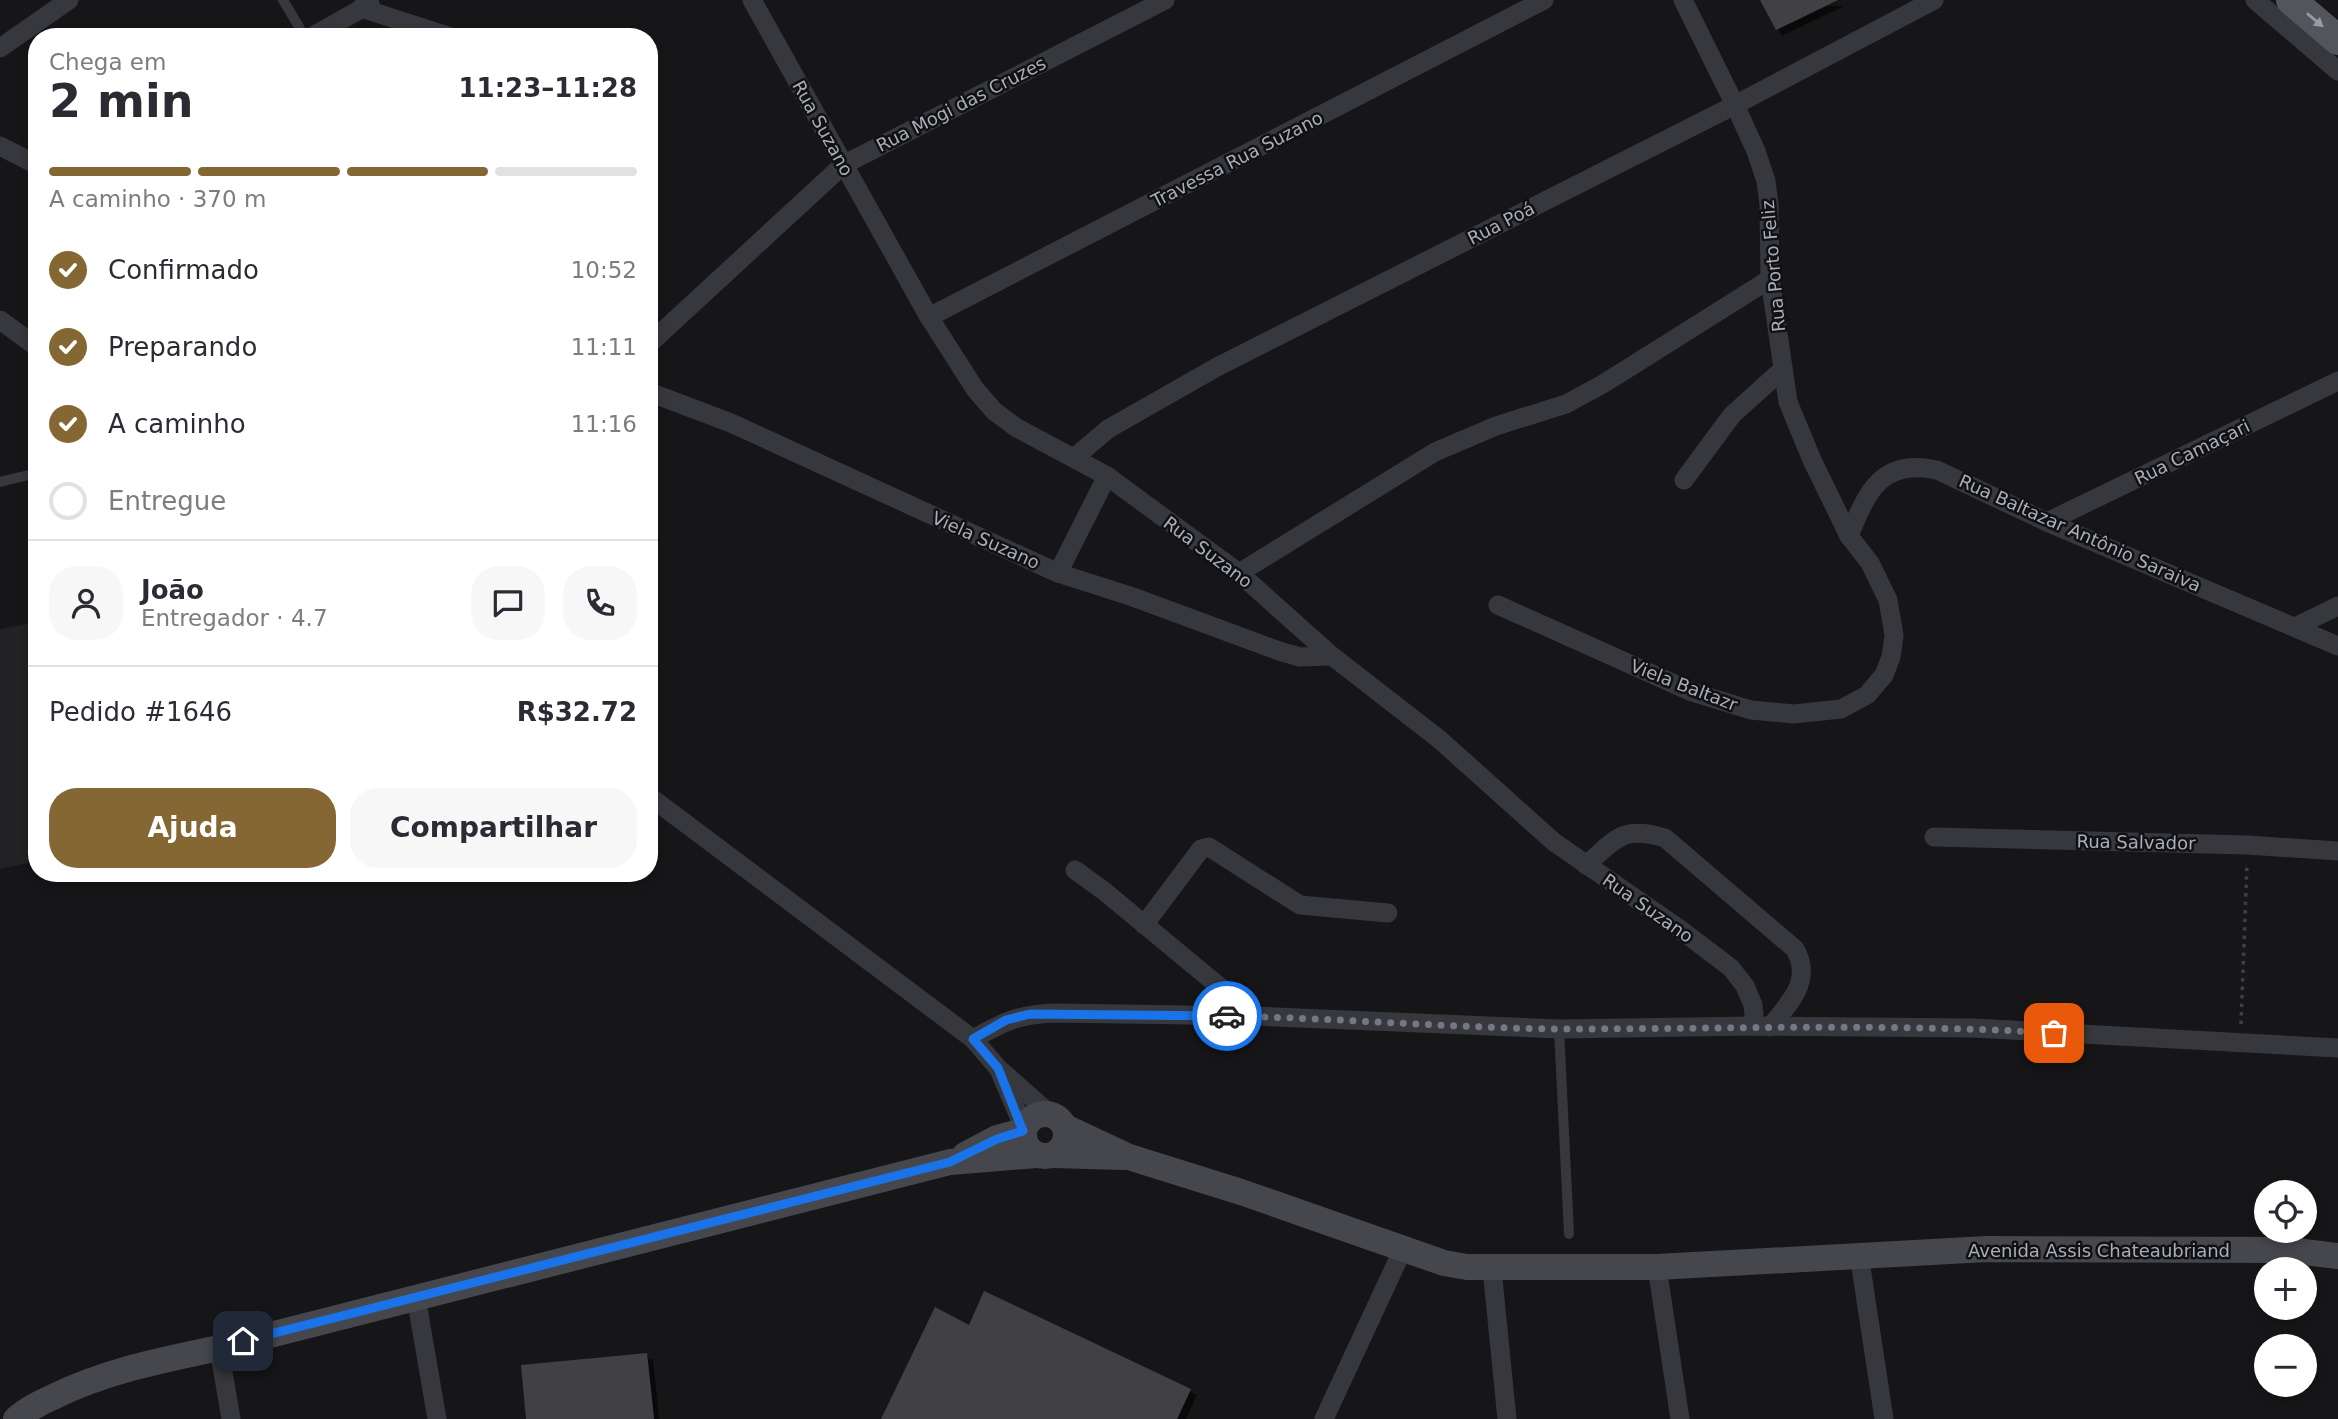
<!DOCTYPE html>
<html lang="pt">
<meta charset="utf-8">
<style>
:root{--surface:#fff;--page:#f7f7f7;--text:#2b2b33;--muted:#7c7c81;--line:#e1e1e2;--accent:#856733}
body{margin:0;font-family:"DejaVu Sans",sans-serif;background:var(--page);color:var(--text);height:100vh;display:flex;flex-direction:column;font-size:26px;white-space:nowrap}
*{box-sizing:border-box;margin:0}
p{font-size:23px;color:var(--muted)}
.icon{flex:none;width:38px;height:38px;fill:none;stroke:currentColor;stroke-width:2;stroke-linecap:round;stroke-linejoin:round}
.map{position:relative;flex:1;overflow:hidden}
.panel{position:absolute;left:28px;top:28px;width:630px;height:854px;display:flex;flex-direction:column;background:var(--surface);border-radius:28px;box-shadow:0 4px 10px #0003}
.panel>*{flex:none}
.tools{position:absolute;left:2254px;top:1180px;display:grid;gap:14px}
.tools a{display:grid;place-items:center;width:63px;height:63px;border-radius:50%;background:var(--surface);box-shadow:0 4px 10px #0003;font-size:35px}
.pin{position:absolute;display:grid;place-items:center;width:60px;height:60px;color:#fff;margin:-30px;border-radius:14px;box-shadow:0 4px 10px #0006}
.courier{position:absolute;display:grid;place-items:center;width:70px;height:70px;margin:-35px;border:5px solid #1a73e8;border-radius:50%;background:#fff;color:#222;box-shadow:0 2px 9px #0007}
.headline em{font-style:normal;font-weight:800}
.headline div{display:flex;flex-direction:column-reverse}
.headline{display:flex;align-items:center;justify-content:space-between;height:119px;padding:0 21px}
h1{font-size:46px;font-weight:800;line-height:52px}
.bar{display:grid;grid-template-columns:repeat(4,1fr);gap:10px 7px;align-content:center;height:84px;padding:0 21px}
.bar i{height:9px;border-radius:5px;background:var(--line)}
.bar .on{background:var(--accent)}
.bar p{grid-column:span 4}
.line{display:flex;align-items:center;gap:18px;padding:0 21px;border-top:2px solid var(--line)}
.line div{flex:1}
.round{display:grid;place-items:center;flex:none;width:74px;height:74px;border-radius:28px;background:var(--page)}
ol{padding:0 21px;list-style:none}
li{display:flex;align-items:center;gap:21px;height:77px}
li p{margin-inline-start:auto}
li .icon{padding:7px;border-radius:50%;background:var(--accent);color:#fff;stroke-width:4}
li:last-child{color:var(--muted)}
li i{width:38px;height:38px;border:4px solid var(--line);border-radius:50%}
.button{display:flex;gap:14px;margin-top:auto;padding:14px 21px}
.button a{flex:1;height:80px;border-radius:28px;background:var(--accent);color:#fff;font-size:28px;font-weight:800;line-height:80px;text-align:center}
.button a+a{background:var(--page);color:var(--text)}
.map>svg:first-child{display:block}
.built{fill:#222225}
.building{fill:#404145;filter:url(#shadow)}
.lines{fill:none;stroke-linecap:round;stroke-linejoin:round}
.path{stroke:#3d3f44;stroke-width:3.5;stroke-dasharray:3.5 5;stroke-linecap:butt}
.service{stroke:#37383d;stroke-width:10}
.minor{stroke:#37383d;stroke-width:19}
.secondary{stroke:#45474d;stroke-width:26}
.primary{stroke:#53555c;stroke-width:30}
.oneway{fill:#979ba6}
.done{stroke:#757880;stroke-width:7;stroke-dasharray:0 12.6}
.route{stroke:#1a73e8;stroke-width:9}
.labels{text-anchor:middle;dominant-baseline:central;stroke-width:5;stroke-linejoin:round;paint-order:stroke}
.street-label{font-size:18px;fill:#a8adb8;stroke:#111113}
</style>
<div class="map">
<svg width="2338" height="1419" viewBox="0 0 2338 1419">
<defs>
<filter id="shadow"><feDropShadow dx="6" dy="6" stdDeviation="0" flood-color="#0009"/></filter>
</defs>
<rect width="100%" height="100%" fill="#161618"/>
<polygon class="built" points="37,622 37,861 0,869 0,629"/>
<g class="building">
<polygon points="1760,0 1838,0 1776,30"/>
<polygon points="984,1291 1191,1389 1177,1419 881,1419 935,1307 969,1325"/>
<polygon points="647,1353 654,1419 526,1419 521,1365"/>
</g>
<g class="lines">
<polyline class="path" points="2241,1024 2247,864"/>
<g class="service">
<polyline points="283,0 305,37"/>
<polyline points="0,482 37,473"/>
<polyline points="1559,1029 1569,1234"/>
</g>
<g class="minor">
<polyline points="752,0 929,317 975,389 994,411 1017,428 1107,476 1239,573 1332,656 1439,739 1554,842 1681,930 1731,968 1745,986 1753,1005 1755,1026"/>
<polyline points="2255,0 2338,71"/>
<polyline points="361,8 451,37"/>
<polyline points="311,37 370,4"/>
<polyline points="0,48 69,0"/>
<polyline points="0,146 37,165"/>
<polyline points="929,317 1544,0"/>
<polyline points="0,320 37,347"/>
<polyline points="649,344 843,165 1165,0"/>
<polyline points="649,392 731,423 1058,573 1133,597 1279,651 1300,657 1332,656"/>
<polyline points="1075,457 1108,429 1217,367 1735,105 1934,0"/>
<polyline points="1684,480 1732,415 1783,369"/>
<polyline points="2047,522 2338,381"/>
<path d="M1849 536C1867 491 1882 458 1937 470L2047 522 2338 646"/>
<polyline points="1058,573 1107,476"/>
<polyline points="1239,573 1435,452 1496,426 1566,404 1603,384 1770,279"/>
<polyline points="1498,605 1692,692 1751,710 1794,714 1841,709 1867,695 1884,675 1891,657 1894,635 1888,600 1870,563 1849,536 1812,460 1788,402 1770,279 1769,204 1766,181 1756,151 1735,105 1683,0"/>
<polyline points="2295,627 2338,606"/>
<polyline points="649,796 973,1039 998,1068 1050,1114"/>
<polyline points="1934,837 2247,845 2338,851"/>
<path d="M1586 865C1616 839 1623 825 1665 838L1795 949C1813 981 1790 1002 1770 1027"/>
<polyline points="1075,870 1104,891 1255,1016"/>
<polyline points="1144,925 1201,849 1209,847 1300,905 1388,913"/>
<path d="M973 1039C1007 1020 1019 1014 1058 1013L1255 1016 1559 1029 1755 1026 1974 1028 2338 1048"/>
<polyline points="1000,1072 1024,1128"/>
<polyline points="1859,1254 1884,1419"/>
<polyline points="1657,1267 1680,1419"/>
<polyline points="1492,1269 1507,1419"/>
<polyline points="416,1297 437,1419"/>
<polyline points="219,1348 231,1419"/>
<polyline points="1324,1419 1403,1249"/>
</g>
<g class="secondary">
<circle cx="1045" cy="1135" r="21"/>
<polyline points="1065,1127 1129,1157 1241,1192 1444,1263 1467,1267 1657,1267 1987,1249 2288,1250 2338,1256"/>
<polyline points="965,1155 997,1138 1023,1131"/>
<polyline points="1052,1155 1123,1157"/>
<path d="M16 1419C27 1409 40 1403 53 1397 106 1371 162 1360 219 1348L950 1162 1037 1155"/>
</g>
<polyline class="primary" points="2291,0 2338,40"/>
</g>
<defs><path id="oneway-solid" d="M-6-.8H1V-3.2L6.5 0L1 3.2V.8H-6Z" transform="scale(1.75)"/></defs>
<use class="oneway" href="#oneway-solid" transform="translate(2315 20) rotate(40)"/>
<g class="lines">
<path class="done" d="M1227 1016C1339 1018 1450 1028 1561 1029 1725 1029 1890 1023 2054 1033"/>
<polyline class="route" points="243,1341 950,1162 997,1139 1023,1131 998,1068 973,1039 1006,1020 1030,1014 1227,1016"/>
</g>
<g class="labels">
<g class="street-label">
<text transform="translate(961 104) rotate(-27)">Rua Mogi das Cruzes</text>
<text transform="translate(823 128) rotate(61)">Rua Suzano</text>
<text transform="translate(1237 159) rotate(-27)">Travessa Rua Suzano</text>
<text transform="translate(1501 223) rotate(-27)">Rua Poá</text>
<text transform="translate(1773 266) rotate(-95)">Rua Porto Feliz</text>
<text transform="translate(2192 452) rotate(-26)">Rua Camaçari</text>
<text transform="translate(2080 533) rotate(24)">Rua Baltazar Antônio Saraiva</text>
<text transform="translate(986 540) rotate(24)">Viela Suzano</text>
<text transform="translate(1208 552) rotate(37)">Rua Suzano</text>
<text transform="translate(1684 685) rotate(21)">Viela Baltazr</text>
<text transform="translate(2136 842) rotate(1)">Rua Salvador</text>
<text transform="translate(1648 908) rotate(35)">Rua Suzano</text>
<text x="2099" y="1250">Avenida Assis Chateaubriand</text>
</g>
</g>
</svg>
<div class="tools">
<a><svg class="icon" aria-label="locate" viewBox="0 0 24 24"><circle cx="12" cy="12" r="6"/><path d="M12 2v4M12 18v4M2 12h4M18 12h4"/></svg></a>
<a>+</a>
<a>−</a>
</div>
<div class="pin" style="left:2054px;top:1033px;background:#ea580c"><svg class="icon" aria-label="bag" viewBox="0 0 24 24"><path d="M5 8h14l-1 12H6zM9 8a3 3 0 0 1 6 0"/></svg></div>
<div class="pin" style="left:243px;top:1341px;background:#1f2937"><svg class="icon" aria-label="home" viewBox="0 0 24 24"><path d="M3 11l9-7 9 7M6 9v11h12V9"/></svg></div>
<div class="courier" style="left:1227px;top:1016px"><svg class="icon" aria-label="car" viewBox="0 0 24 24"><path d="M5 17H2v-5l4-1 3-4h7l3 4 3 1v5h-3M9 17h6M6 11h13"/><circle cx="7" cy="17" r="2"/><circle cx="17" cy="17" r="2"/></svg></div>
<section class="panel">
<div class="headline"><div><h1>2 min</h1><p>Chega em</p></div><em>11:23–11:28</em></div>
<div class="bar"><i class="on"></i><i class="on"></i><i class="on"></i><i></i><p>A caminho · 370 m</p></div>
<ol>
<li><svg class="icon" aria-label="check" viewBox="0 0 24 24"><path d="M5 12l5 5 9-10"/></svg>Confirmado<p>10:52</p></li>
<li><svg class="icon" aria-label="check" viewBox="0 0 24 24"><path d="M5 12l5 5 9-10"/></svg>Preparando<p>11:11</p></li>
<li><svg class="icon" aria-label="check" viewBox="0 0 24 24"><path d="M5 12l5 5 9-10"/></svg>A caminho<p>11:16</p></li>
<li><i></i>Entregue</li>
</ol>
<div class="line" style="height:126px"><a class="round"><svg class="icon" aria-label="person" viewBox="0 0 24 24"><circle cx="12" cy="8" r="4"/><path d="M4 21q1-7 8-7t8 7"/></svg></a><div><b>João</b><p>Entregador · 4.7</p></div><a class="round"><svg class="icon" aria-label="chat" viewBox="0 0 24 24"><path d="M4 5h16v11H9l-5 4z"/></svg></a><a class="round"><svg class="icon" aria-label="phone" viewBox="0 0 24 24"><path d="M5 4h4l2 5-3 2q2 4 5 5l2-3 5 2v4C11 20 4 13 5 4z"/></svg></a></div>
<div class="line" style="height:91px"><div>Pedido #1646</div><b>R$32.72</b></div>
<div class="button"><a>Ajuda</a><a>Compartilhar</a></div>
</section>
</div>
